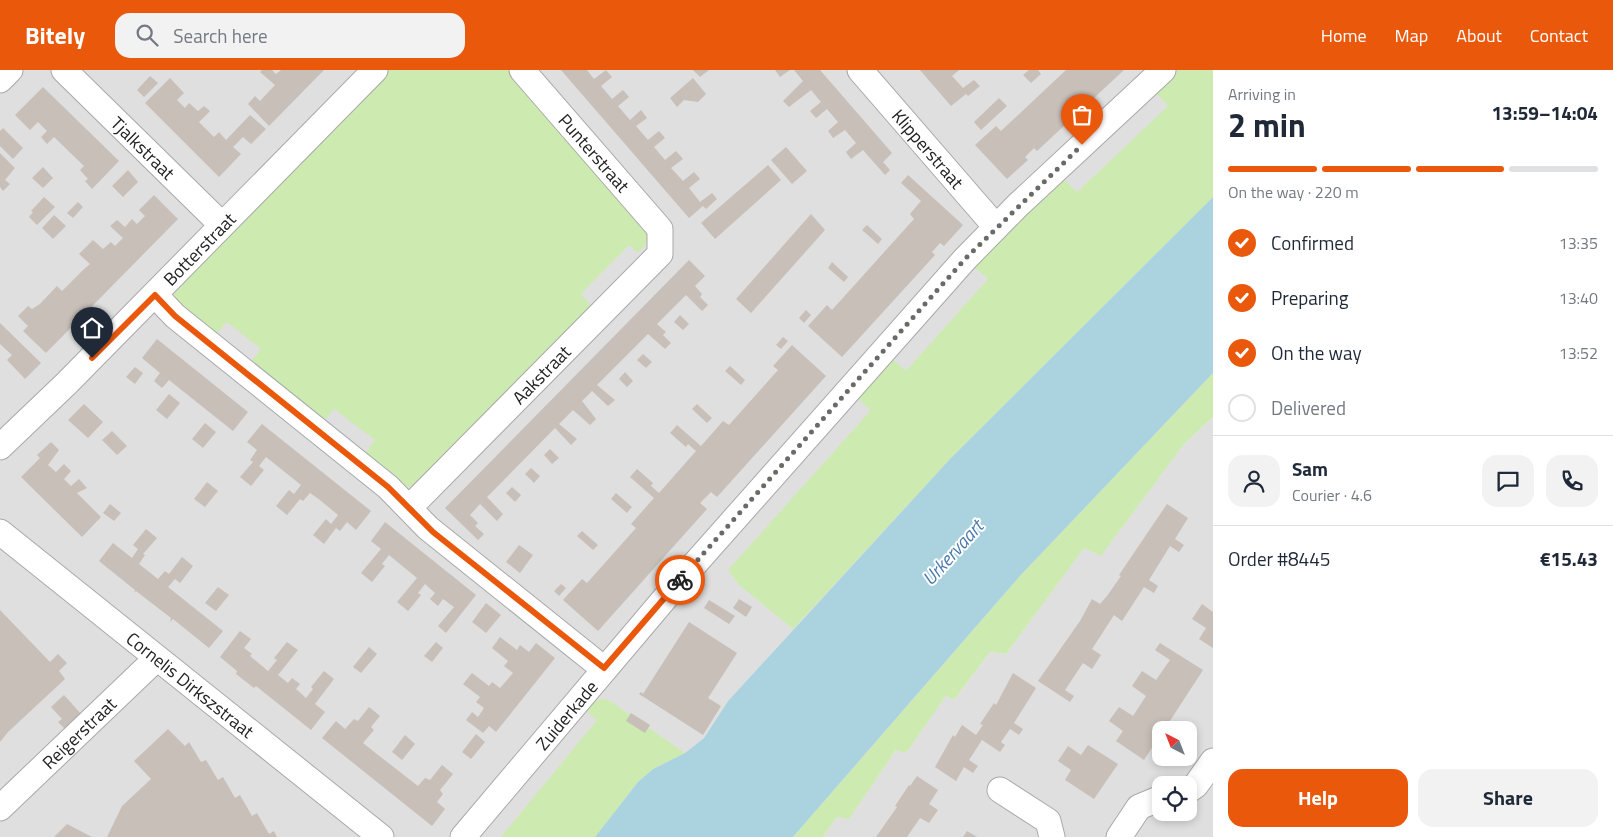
<!DOCTYPE html>
<meta charset="utf-8">
<style>
:root{--surface:#fff;--page:#f2f2f3;--text:#1f2937;--muted:#747a83;--line:#e0e1e3;--accent:#ea580c}
body{margin:0;font-family:"Titillium Web",sans-serif;background:var(--page);color:var(--text);height:100vh;display:flex;flex-direction:column;font-size:19px;white-space:nowrap}
*{box-sizing:border-box;margin:0}
p{font-size:16px;color:var(--muted)}
.icon{flex:none;width:28px;height:28px;fill:none;stroke:currentColor;stroke-width:2;stroke-linecap:round;stroke-linejoin:round}
.map{position:relative;flex:1;overflow:hidden}
.sheet{display:flex;flex-direction:column;background:var(--surface);width:400px}
.sheet>*{flex:none}
.needle{width:32px;rotate:318deg}
.tools{position:absolute;left:1152px;top:651px;display:grid;gap:10px}
.tools a{display:grid;place-items:center;width:45px;height:45px;border-radius:10px;background:var(--surface);box-shadow:0 2px 8px #0003;font-size:25px}
.pin{position:absolute;display:grid;place-items:center;width:42px;height:42px;color:#fff;margin:-51px -21px;border-radius:50% 50% 50% 0;rotate:-45deg;box-shadow:0 0 5px #0007}
.pin .icon{rotate:45deg}
.courier{position:absolute;display:grid;place-items:center;width:50px;height:50px;margin:-25px;border:4px solid #ea580c;border-radius:50%;background:#fff;color:#222;box-shadow:0 1px 6px #0007}
.overview em{font-style:normal;font-weight:700}
.overview div{display:flex;flex-direction:column-reverse}
.overview{display:flex;align-items:center;justify-content:space-between;height:85px;padding:0 15px}
h1{font-size:32px;font-weight:700;line-height:38px}
.bar{display:grid;grid-template-columns:repeat(4,1fr);gap:8px 5px;align-content:center;height:60px;padding:0 15px}
.bar i{height:6px;border-radius:4px;background:var(--line)}
.bar .current{background:var(--accent)}
.bar p{grid-column:span 4}
.line{display:flex;align-items:center;gap:12px;padding:0 15px;border-top:1px solid var(--line)}
.line div{flex:1}
.round{display:grid;place-items:center;flex:none;width:52px;height:52px;border-radius:15px;background:var(--page)}
ol{padding:0 15px;list-style:none}
li{display:flex;align-items:center;gap:15px;height:55px}
li p{margin-inline-start:auto}
li .icon{padding:5px;border-radius:50%;background:var(--accent);color:#fff;stroke-width:4}
li:last-child{color:var(--muted)}
li i{width:28px;height:28px;border:2px solid var(--line);border-radius:50%}
.action{display:flex;gap:10px;margin-top:auto;padding:10px 15px}
.action a{flex:1;height:58px;border-radius:15px;background:var(--accent);color:#fff;font-size:20px;font-weight:700;line-height:58px;text-align:center}
.action a+a{background:var(--page);color:var(--text)}
header{display:flex;align-items:center;gap:30px;box-sizing:border-box;height:70px;padding:0 25px;background:var(--accent);color:#fff}
header strong{font-size:24px}
nav{display:flex;gap:28px;margin-inline-start:auto;font-size:18px}
.search{width:350px;height:45px;background:var(--page);display:flex;align-items:center;gap:12px;box-sizing:border-box;padding:0 18px;border-radius:15px;color:var(--muted);font-size:19px}
main{display:flex;flex:1;min-height:0}
.map>svg:first-child{display:block}
.residential{fill:#e0dfdf;fill-rule:evenodd}
.grass{fill:#cdebb0}
.water{fill:#aad3df}
.building{fill:#c7bfb8}
.lines{fill:none;stroke-linecap:round;stroke-linejoin:round}
.minor-casing{stroke:#a9a9a9;stroke-width:27}
.minor{stroke:#fff;stroke-width:25}
.done{stroke:#6b6a68;stroke-width:5;stroke-dasharray:0 9}
.route{stroke:#ea580c;stroke-width:6}
.labels{text-anchor:middle;dominant-baseline:central;stroke-width:4;stroke-linejoin:round;paint-order:stroke}
.street-label{font-size:18px;fill:#222;stroke:#fff}
.water-label{font-size:19px;font-style:italic;fill:#4a7aab;stroke:#fff}
</style>
<header>
<strong>Bitely</strong>
<div class="search"><svg class="icon" aria-label="search" viewBox="0 0 24 24"><circle cx="10" cy="10" r="6"/><path d="M15 15l6 6"/></svg>Search here</div>
<nav><a>Home</a><a>Map</a><a>About</a><a>Contact</a></nav>
</header>
<main>
<div class="map">
<svg width="1213" height="767" viewBox="0 0 1213 767">
<rect width="100%" height="100%" fill="#f2efe9"/>
<g class="residential">
<polygon points="0,0 1213,0 1213,127 950,389 728,631 704,668 685,683 652,699 638,712 595,767 0,767"/>
<path d="M1213 347V767H823L837 747 849 748 896 680 906 682 946 626 954 630 990 582 1006 584 1084 477 1101 485 1184 374ZM1161 660H1189V688H1161ZM1161 715H1189V742H1161Z"/>
</g>
<g class="grass">
<polygon points="388,0 511,0 652,168 638,183 629,175 581,224 594,239 414,417 404,416 363,386 375,370 334,339 322,353 249,294 261,279 227,252 214,267 175,230 174,224 180,210"/>
<polygon points="1176,0 1213,0 1213,127 950,389 793,559 738,514 728,500 871,340 856,327 891,288 906,301 988,209 973,196 1062,107 1077,122 1168,36 1154,21"/>
<polygon points="1213,303 1213,347 1184,374 1101,486 1084,478 1006,584 990,582 954,630 946,626 906,683 896,680 849,749 837,747 823,767 793,767 1020,506"/>
<polygon points="604,629 610,631 685,683 653,699 638,712 595,767 501,767 597,650 584,639 594,631"/>
</g>
<polygon class="water" points="1213,127 1213,303 1020,506 793,767 595,767 638,712 653,699 685,683 704,668 728,631 950,389"/>
<g class="building">
<polygon points="262,0 272,0 276,4 281,0 324,0 269,56 248,34 255,26 260,31 275,15 260,2"/>
<polygon points="561,0 587,0 594,9 606,0 612,7 601,16 612,29 623,20 629,27 618,36 630,50 641,40 647,48 636,56 648,70 659,61 665,68 654,77 665,90 676,81 683,89 671,98 683,111 694,102 700,109 689,118 700,132 712,123 717,129 706,139 703,136 689,148"/>
<polygon points="693,0 709,0 700,7"/>
<polygon points="775,0 790,0 780,7"/>
<polygon points="794,0 820,0 892,83 883,92 890,100 885,105 863,80 851,89 846,82 856,73 845,60 833,68 828,61 838,52 827,39 816,48 810,41 821,32 811,20 789,37 783,31 803,11"/>
<polygon points="920,0 959,0 952,6 963,18 974,10 980,16 968,26 966,24 951,36"/>
<polygon points="1029,0 1038,0 1041,4 1031,13 1023,5"/>
<polygon points="1066,0 1124,0 1037,81 1034,78 1025,87 1028,90 1007,109 975,75 996,56 1001,61"/>
<polygon points="150,6 158,13 144,27 137,20"/>
<polygon points="170,8 184,23 177,30 185,38 189,33 198,41 204,36 210,41 199,52 214,67 219,62 226,70 250,45 266,59 251,74 243,67 233,77 241,84 219,107 145,33"/>
<polygon points="693,8 706,24 698,32 684,30 677,37 670,28"/>
<polygon points="43,17 119,91 92,119 85,111 88,109 80,100 84,96 54,67 47,74 41,67 47,61 38,52 30,60 15,45"/>
<polygon points="999,28 1007,36 981,60 974,52"/>
<polygon points="3,58 23,78 13,89 0,76 0,61"/>
<polygon points="786,77 807,101 792,114 771,90"/>
<polygon points="0,83 15,98 5,110 10,114 3,121 0,117"/>
<polygon points="768,95 781,110 715,169 701,153"/>
<polygon points="43,97 53,108 43,118 32,108"/>
<polygon points="128,100 138,112 123,127 112,116"/>
<polygon points="908,105 963,155 944,176 940,173 932,182 935,185 842,287 808,256 827,235 832,240 914,149 910,144 921,131 901,113"/>
<polygon points="154,125 178,149 46,283 23,261 28,256 18,246 28,236 32,239 40,234 57,216 62,221 82,201 90,194 79,184 93,170 103,179 111,172 115,176 123,168 110,156 117,150 125,157 132,149 137,154 145,146 139,140"/>
<polygon points="44,127 55,137 37,155 29,147 33,142 31,141"/>
<polygon points="78,132 83,137 73,148 67,143"/>
<polygon points="811,144 825,160 751,243 736,229"/>
<polygon points="54,145 66,156 53,169 42,158"/>
<polygon points="867,155 882,169 878,174 862,160"/>
<polygon points="689,190 705,206 695,216 702,224 700,227 708,235 702,241 686,225 657,254 666,262 663,265 671,273 665,279 648,264 597,315 615,330 608,336 592,321 582,331 596,349 590,355 573,340 559,354 577,369 571,375 555,358 498,416 487,427 503,444 497,451 480,434 470,445 478,453 475,456 484,464 478,470 445,438"/>
<polygon points="832,192 848,207 844,212 828,198"/>
<polygon points="806,240 811,245 804,253 799,248"/>
<polygon points="680,245 689,254 683,260 674,252"/>
<polygon points="0,253 41,293 25,309 7,290 12,285 0,274"/>
<polygon points="783,267 788,271 781,279 776,275"/>
<polygon points="157,269 248,342 233,361 169,310 162,318 154,311 160,303 142,288"/>
<polygon points="792,275 826,306 717,427 711,422 700,433 707,439 598,561 563,530 582,509 587,513 636,458 631,454 654,428 630,407 637,399 653,413 651,416 659,423 696,381 688,374 686,377 670,363 677,355 701,376 723,351 729,355 778,300 773,296"/>
<polygon points="643,284 652,292 646,298 637,290"/>
<polygon points="730,296 745,310 741,315 725,301"/>
<polygon points="135,297 143,303 135,314 126,307"/>
<polygon points="625,302 633,311 627,317 619,309"/>
<polygon points="169,324 180,333 167,349 156,340"/>
<polygon points="84,334 103,352 88,368 68,350"/>
<polygon points="697,334 712,348 707,353 692,339"/>
<polygon points="205,353 216,362 203,378 192,369"/>
<polygon points="262,354 371,441 356,460 347,452 340,461 336,458 324,474 313,465 326,449 331,454 338,445 320,430 310,423 303,431 300,429 287,445 276,436 289,420 294,424 301,415 266,387 259,396 264,400 251,416 240,407 253,392 250,390 257,380 247,372"/>
<polygon points="112,361 127,376 117,385 102,370"/>
<polygon points="51,372 59,380 48,395 56,402 64,394 71,401 64,409 71,416 79,409 87,418 77,423 101,447 82,467 21,407 40,388 37,385"/>
<polygon points="550,379 559,388 552,394 544,385"/>
<polygon points="531,398 540,406 534,413 525,404"/>
<polygon points="207,412 218,421 205,437 194,429"/>
<polygon points="512,417 521,425 515,432 506,423"/>
<polygon points="616,423 632,437 627,443 611,429"/>
<polygon points="110,434 121,443 114,451 103,443"/>
<polygon points="1167,434 1188,448 1175,469 1184,475 1179,482 1170,476 1149,510 1158,516 1154,523 1144,517 1122,551 1114,545 1092,579 1101,585 1092,599 1083,593 1065,620 1074,626 1070,632 1038,611 1080,551 1092,529 1100,534 1107,526 1121,506 1119,505"/>
<polygon points="385,452 476,525 446,563 438,556 454,537 443,529 438,536 430,529 435,523 425,514 418,523 421,525 408,541 397,532 417,508 389,485 382,494 385,496 372,512 361,503 381,479 371,471"/>
<polygon points="146,459 157,468 143,484 145,485 139,494 158,509 165,501 169,504 182,487 193,496 180,513 175,509 168,517 223,561 209,578 173,549 170,552 171,548 136,521 134,523 135,520 99,491 113,473 132,488 138,479 133,475"/>
<polygon points="582,461 598,475 593,480 577,466"/>
<polygon points="519,475 533,485 520,503 506,492"/>
<polygon points="561,514 566,518 559,526 554,521"/>
<polygon points="218,517 229,525 216,541 205,533"/>
<polygon points="739,529 752,537 746,547 733,538"/>
<polygon points="709,530 735,546 729,554 704,538"/>
<polygon points="486,533 501,545 486,563 472,552"/>
<polygon points="1202,534 1213,542 1213,578 1199,569 1206,558 1192,549"/>
<polygon points="0,540 50,592 58,584 67,593 59,601 65,609 8,662 0,672"/>
<polygon points="689,552 737,583 708,628 721,636 703,665 639,624 641,622 643,624"/>
<polygon points="240,561 251,569 244,578 252,584 250,586 268,601 277,590 274,588 287,572 298,580 278,605 288,613 292,608 300,614 296,619 306,628 313,619 311,617 324,601 334,609 315,634 325,642 311,660 256,616 254,618 236,604 237,601 220,587"/>
<polygon points="500,567 517,580 520,575 529,582 536,573 555,588 496,662 489,656 483,663 466,650 472,642 478,647 484,638 476,632 480,627 463,614 472,603 489,616 492,612 500,618 507,610 513,603 504,596 508,591 492,578"/>
<polygon points="436,572 443,578 432,592 424,586"/>
<polygon points="1160,573 1203,600 1164,660 1161,660 1161,664 1144,690 1116,671 1123,661 1109,651 1119,637 1133,646 1146,626 1132,616 1142,601 1156,610 1170,590 1155,580"/>
<polygon points="369,577 377,584 361,603 353,597"/>
<polygon points="1013,603 1036,618 1014,653 1023,659 1019,665 1010,659 1001,672 1005,675 1000,682 982,670 969,690 978,696 973,703 964,697 956,711 935,697 953,665 955,667 962,655 976,665 983,655 980,654 994,633 996,635"/>
<polygon points="64,625 82,645 66,660 58,652 62,649 51,637"/>
<polygon points="369,637 380,646 371,657 374,660 363,673 373,681 418,716 425,708 430,710 442,695 453,704 440,720 443,724 437,732 445,739 432,756 322,668 336,651 345,659 354,649 358,651"/>
<polygon points="631,643 650,655 645,663 626,651"/>
<polygon points="168,659 185,676 189,672 201,692 206,690 218,710 223,707 235,728 240,725 252,746 257,743 269,764 274,761 277,767 107,767 122,736 151,709 134,691"/>
<polygon points="476,664 485,672 471,689 462,682"/>
<polygon points="405,665 415,674 402,690 392,682"/>
<polygon points="1088,675 1118,694 1094,729 1065,710 1071,700 1058,691 1068,676 1081,685"/>
<polygon points="917,706 938,720 929,734 938,740 929,753 920,748 907,767 876,767 897,737 895,736 909,715 910,716"/>
<polygon points="67,754 92,767 54,767"/>
<polygon points="967,761 977,767 963,767"/>
</g>
<g class="lines">
<defs>
<g id="minor">
<path id="s1" d="M64 0 222 155"/>
<path id="s2" d="M860 0 996 157"/>
<polyline points="0,10 10,0"/>
<polyline points="155,225 175,246 388,417 428,458 604,599"/>
<path id="s3" d="M0 377 67 313 375 0"/>
<path id="s4" d="M409 438 660 184V159L522 0"/>
<path id="s5" d="M0 462 381 767"/>
<polyline points="1000,720 1048,751 1052,767"/>
<polyline points="1189,720 1196,715 1213,691"/>
<path id="s6" d="M0 738 157 588"/>
<path id="s7" d="M463 767 677 514 965 189 1018 135 1163 0"/>
<polyline points="1119,767 1139,737 1161,728"/>
</g>
</defs>
<use href="#minor" class="minor-casing"/>
<use href="#minor" class="minor"/>
</g>
<g class="lines">
<polyline class="done" points="680,510 965,189 1082,75"/>
<polyline class="route" points="92,288 155,225 175,246 388,417 433,462 604,598 680,510"/>
</g>
<g class="labels">
<g class="street-label">
<text stroke="none"><textPath href="#s1" startOffset="111">Tjalkstraat</textPath></text>
<text stroke="none"><textPath href="#s2" startOffset="104">Klipperstraat</textPath></text>
<text transform="translate(594 83) rotate(49)">Punterstraat</text>
<text stroke="none"><textPath href="#s3" startOffset="281">Botterstraat</textPath></text>
<text stroke="none"><textPath href="#s4" startOffset="188">Aakstraat</textPath></text>
<text stroke="none"><textPath href="#s5" startOffset="244">Cornelis Dirkszstraat</textPath></text>
<text stroke="none"><textPath href="#s7" startOffset="160">Zuiderkade</textPath></text>
<text stroke="none"><textPath href="#s6" startOffset="109">Reigerstraat</textPath></text>
</g>
<g class="water-label">
<text transform="translate(952 482) rotate(-48)">Urkervaart</text>
</g>
</g>
</svg>
<div class="tools">
<a><svg class="needle" viewBox="-14 -14 28 28"><path d="M0-13l5 13h-10z" fill="#e53935"/><path d="M0 13l5-13h-10z" fill="#747a83"/></svg></a>
<a><svg class="icon" aria-label="locate" viewBox="0 0 24 24"><circle cx="12" cy="12" r="6"/><path d="M12 2v4M12 18v4M2 12h4M18 12h4"/></svg></a>
</div>
<div class="pin" style="left:1082px;top:75px;background:#ea580c"><svg class="icon" aria-label="bag" viewBox="0 0 24 24"><path d="M5 8h14l-1 12H6zM9 8a3 3 0 0 1 6 0"/></svg></div>
<div class="pin" style="left:92px;top:288px;background:#1f2937"><svg class="icon" aria-label="home" viewBox="0 0 24 24"><path d="M3 11l9-7 9 7M6 9v11h12V9"/></svg></div>
<div class="courier" style="left:680px;top:510px"><svg class="icon" aria-label="bike" viewBox="0 0 24 24"><circle cx="6" cy="16" r="4"/><circle cx="18" cy="16" r="4"/><path d="M6 16l4-8h5l3 8M10 8l3 8H6M13 5h3"/></svg></div>
</div>
<section class="sheet">
<div class="overview"><div><h1>2 min</h1><p>Arriving in</p></div><em>13:59–14:04</em></div>
<div class="bar"><i class="current"></i><i class="current"></i><i class="current"></i><i></i><p>On the way · 220 m</p></div>
<ol>
<li><svg class="icon" aria-label="check" viewBox="0 0 24 24"><path d="M5 12l5 5 9-10"/></svg>Confirmed<p>13:35</p></li>
<li><svg class="icon" aria-label="check" viewBox="0 0 24 24"><path d="M5 12l5 5 9-10"/></svg>Preparing<p>13:40</p></li>
<li><svg class="icon" aria-label="check" viewBox="0 0 24 24"><path d="M5 12l5 5 9-10"/></svg>On the way<p>13:52</p></li>
<li><i></i>Delivered</li>
</ol>
<div class="line" style="height:90px"><a class="round"><svg class="icon" aria-label="person" viewBox="0 0 24 24"><circle cx="12" cy="8" r="4"/><path d="M4 21q1-7 8-7t8 7"/></svg></a><div><b>Sam</b><p>Courier · 4.6</p></div><a class="round"><svg class="icon" aria-label="chat" viewBox="0 0 24 24"><path d="M4 5h16v11H9l-5 4z"/></svg></a><a class="round"><svg class="icon" aria-label="phone" viewBox="0 0 24 24"><path d="M5 4h4l2 5-3 2q2 4 5 5l2-3 5 2v4C11 20 4 13 5 4z"/></svg></a></div>
<div class="line" style="height:65px"><div>Order #8445</div><b>€15.43</b></div>
<div class="action"><a>Help</a><a>Share</a></div>
</section>
</main>
